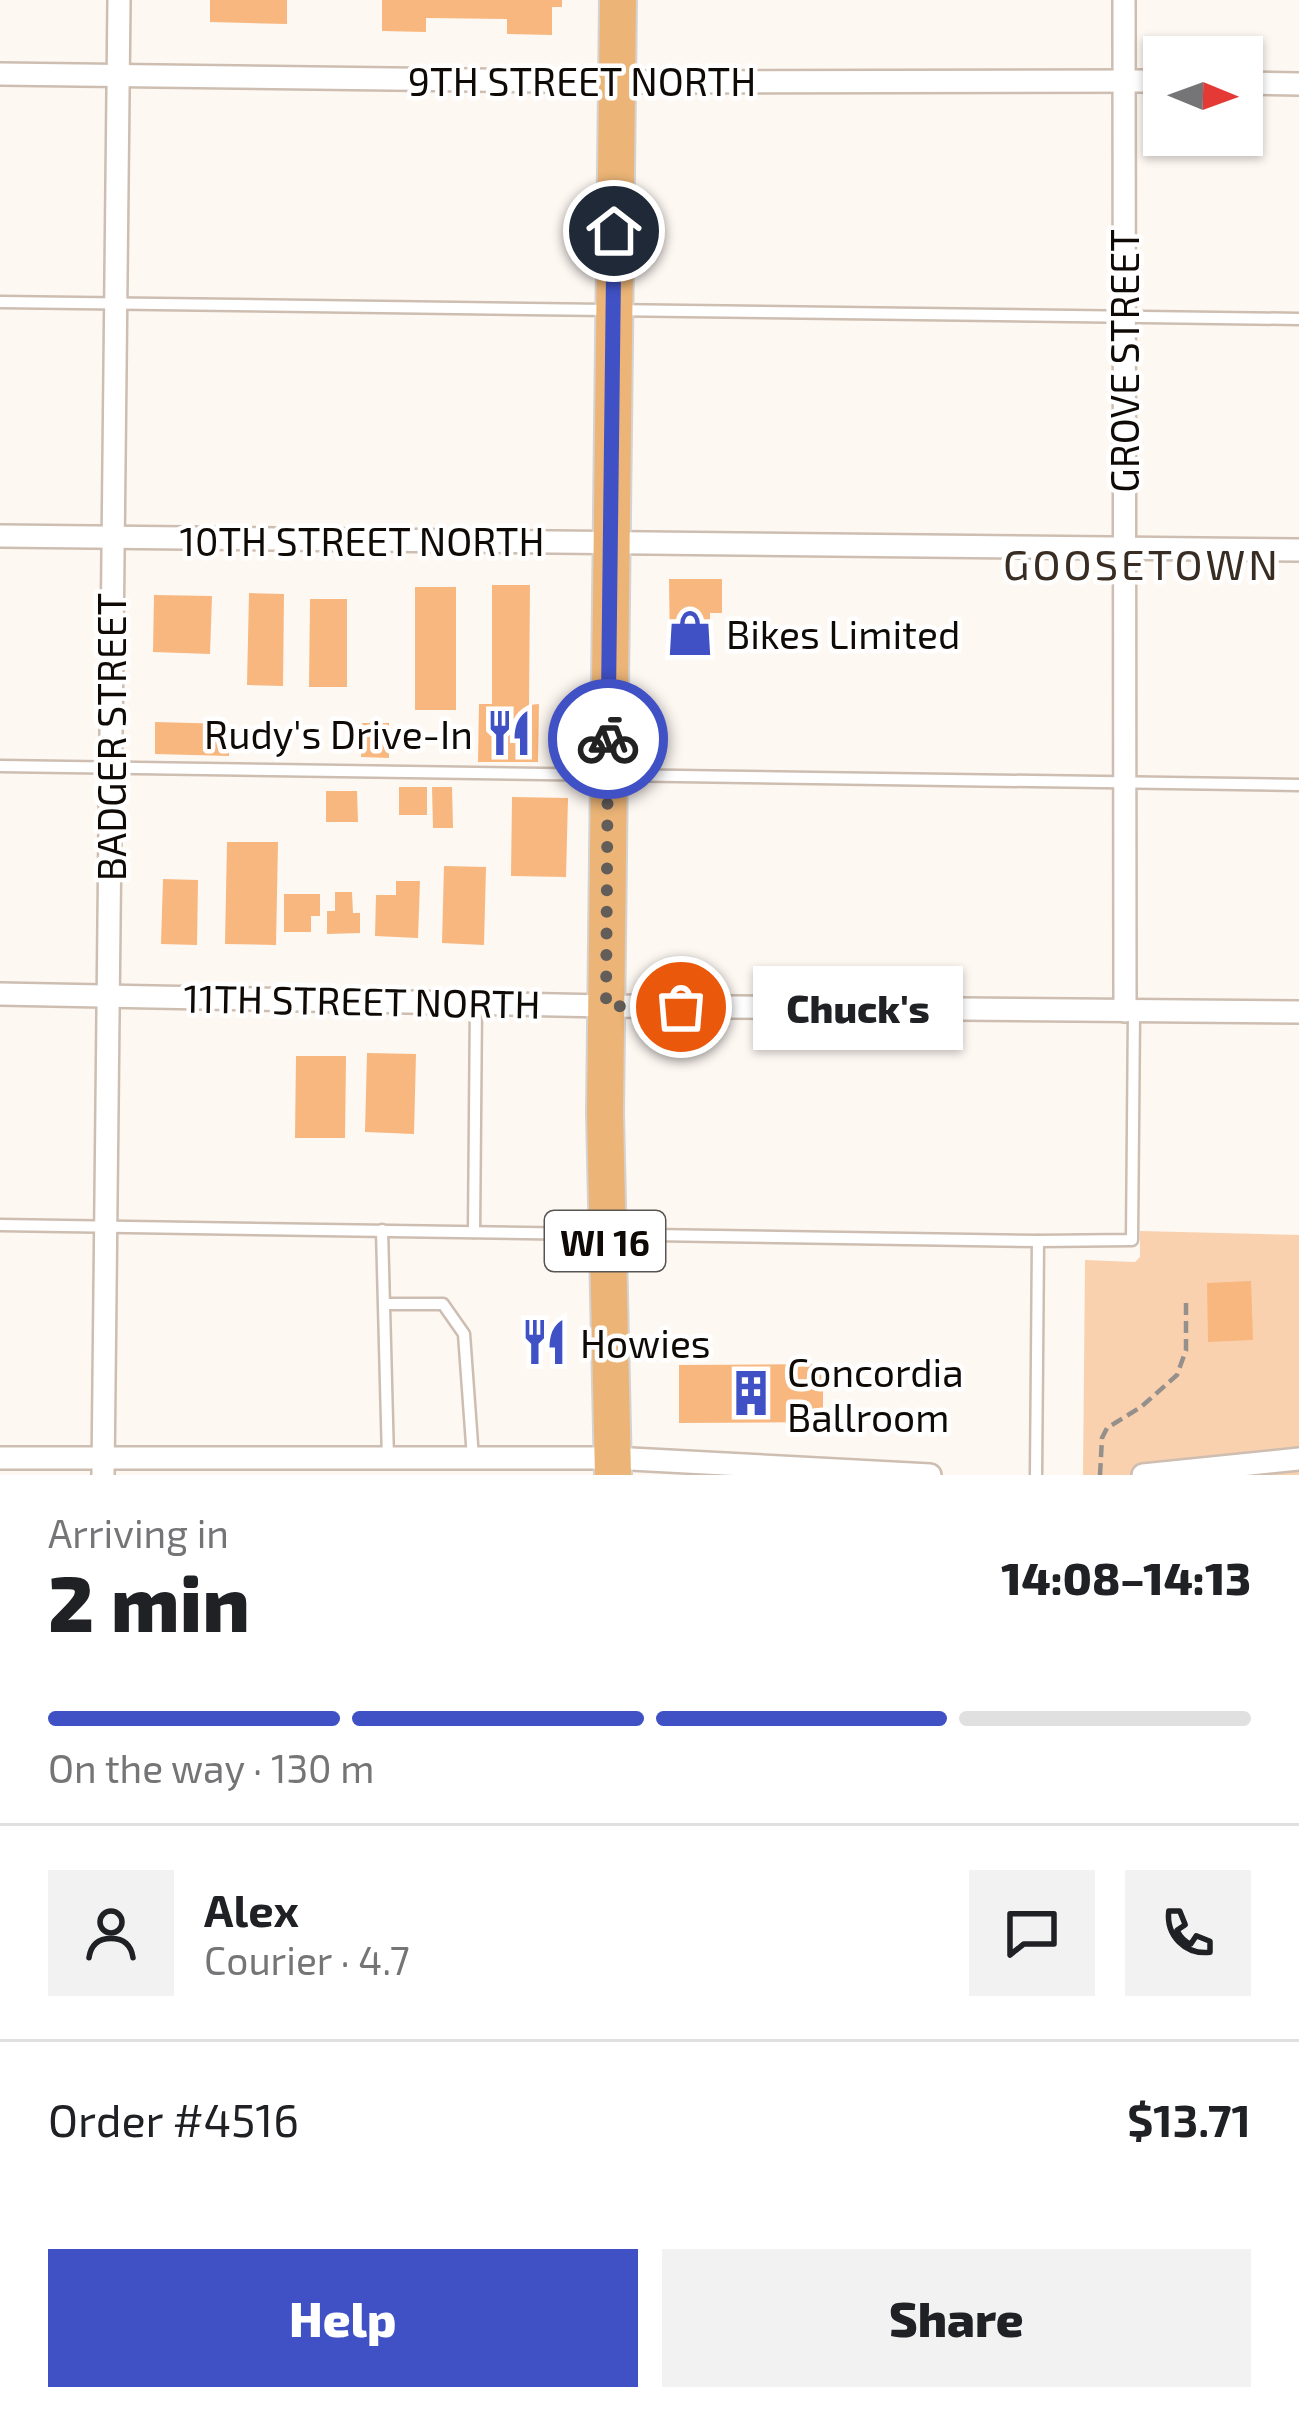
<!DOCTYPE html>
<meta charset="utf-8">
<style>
:root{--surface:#fff;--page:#f2f2f2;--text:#202124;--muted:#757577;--line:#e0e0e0;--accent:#4051c5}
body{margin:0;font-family:"Exo 2",sans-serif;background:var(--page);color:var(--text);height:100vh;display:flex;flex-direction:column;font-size:45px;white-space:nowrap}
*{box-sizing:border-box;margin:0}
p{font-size:39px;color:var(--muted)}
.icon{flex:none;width:66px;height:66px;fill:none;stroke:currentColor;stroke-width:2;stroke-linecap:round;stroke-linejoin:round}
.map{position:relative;height:1475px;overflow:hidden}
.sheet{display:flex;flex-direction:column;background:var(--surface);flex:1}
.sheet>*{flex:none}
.needle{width:78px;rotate:91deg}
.controls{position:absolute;left:1143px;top:36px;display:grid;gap:24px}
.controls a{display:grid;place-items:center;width:120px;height:120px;border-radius:0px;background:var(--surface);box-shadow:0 3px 9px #0004;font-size:60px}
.pin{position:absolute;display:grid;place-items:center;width:102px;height:102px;color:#fff;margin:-51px;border:6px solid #fff;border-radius:50%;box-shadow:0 3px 12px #0007}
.courier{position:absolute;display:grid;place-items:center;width:120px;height:120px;margin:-60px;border:9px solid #4051c5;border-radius:50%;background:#fff;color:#222;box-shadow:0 3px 15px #0007}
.bubble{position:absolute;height:84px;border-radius:0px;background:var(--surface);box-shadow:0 3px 9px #0004;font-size:39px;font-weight:800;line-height:84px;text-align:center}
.headline em{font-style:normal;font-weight:800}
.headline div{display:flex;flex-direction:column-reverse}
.headline{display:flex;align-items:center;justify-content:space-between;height:204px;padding:0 48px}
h1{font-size:78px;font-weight:800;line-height:90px}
.bar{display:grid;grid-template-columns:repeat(4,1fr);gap:18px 12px;align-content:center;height:144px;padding:0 48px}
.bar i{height:15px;border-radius:9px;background:var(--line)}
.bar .selected{background:var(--accent)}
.bar p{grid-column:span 4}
.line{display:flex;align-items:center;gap:30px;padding:0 48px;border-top:3px solid var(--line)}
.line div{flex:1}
.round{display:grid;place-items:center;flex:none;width:126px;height:126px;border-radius:0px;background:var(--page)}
.cta{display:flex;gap:24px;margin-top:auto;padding:24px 48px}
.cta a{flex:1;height:138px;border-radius:0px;background:var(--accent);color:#fff;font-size:48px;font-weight:800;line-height:138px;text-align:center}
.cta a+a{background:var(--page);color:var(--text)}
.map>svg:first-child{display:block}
.green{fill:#fad1af}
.building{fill:#f8b77e}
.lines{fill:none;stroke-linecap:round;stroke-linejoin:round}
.lane-casing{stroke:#cdbeb1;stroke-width:15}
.street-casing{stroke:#cdbeb1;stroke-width:26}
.primary-casing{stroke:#d4d3d2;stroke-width:40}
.path{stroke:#95908b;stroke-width:4.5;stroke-dasharray:12 6;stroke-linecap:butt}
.lane{stroke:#fff;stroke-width:10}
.street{stroke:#fff;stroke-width:21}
.primary{stroke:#ecb577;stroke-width:36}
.done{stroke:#635d59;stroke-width:12;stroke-dasharray:0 21.6}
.route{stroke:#4051c5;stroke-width:15}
.labels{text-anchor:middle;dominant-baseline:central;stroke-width:9;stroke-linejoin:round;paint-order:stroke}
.shield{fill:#fff;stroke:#575451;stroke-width:3}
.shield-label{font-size:36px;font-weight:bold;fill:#0f0a06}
.street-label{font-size:39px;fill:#0f0a06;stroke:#fff}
.poi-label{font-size:39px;fill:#0f0a06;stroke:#fff;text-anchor:start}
.neighbourhood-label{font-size:42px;letter-spacing:3px;fill:#392d23;stroke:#fff}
</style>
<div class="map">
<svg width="1299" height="1475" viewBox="0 0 1299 1475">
<rect width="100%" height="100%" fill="#fef8f3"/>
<polygon class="green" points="1140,1231 1299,1235 1299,1475 1083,1475 1085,1260 1135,1262 1140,1257"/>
<g class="building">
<polygon points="210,0 287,0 287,24 210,22"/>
<polygon points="382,0 562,0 562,7 552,7 552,35 507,34 507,19 426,18 426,32 382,31"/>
<polygon points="669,579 722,579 722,613 710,613 710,654 670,654"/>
<polygon points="492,585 530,585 529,705 539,704 538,762 478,762 479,704 492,704"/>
<rect x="415" y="587" width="41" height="123"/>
<polygon points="249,593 284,594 283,686 247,685"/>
<polygon points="154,595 212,596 210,654 153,652"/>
<polygon points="310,599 347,599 347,687 309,687"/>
<polygon points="155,722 229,724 229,756 155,754"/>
<polygon points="362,723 389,723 389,758 361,757"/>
<rect x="399" y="787" width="28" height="28"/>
<polygon points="432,787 452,787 453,828 433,828"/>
<polygon points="326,791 357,791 358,822 326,822"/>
<polygon points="512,797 568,798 566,877 511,876"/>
<polygon points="227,842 278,842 276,945 225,944"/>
<polygon points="444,866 486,867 484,945 442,943"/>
<polygon points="163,879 198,880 197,945 161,944"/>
<polygon points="396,881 420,881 418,938 375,936 376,895 396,895"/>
<polygon points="335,892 352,892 353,913 360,913 360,933 327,934 327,911 335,911"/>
<polygon points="284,894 320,894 320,916 311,916 311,932 284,932"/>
<polygon points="367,1053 416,1054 414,1134 365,1132"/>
<polygon points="296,1056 346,1056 345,1138 295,1138"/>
<polygon points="1251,1281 1253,1340 1208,1342 1207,1283"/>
<polygon points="823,1364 823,1422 679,1423 679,1365"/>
</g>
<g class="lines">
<defs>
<g id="lane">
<polyline points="0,302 1299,319"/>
<polyline points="0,766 1299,785"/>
<polyline points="0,1225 1038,1241 1132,1240 1134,1011"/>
<polyline points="382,1230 388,1459"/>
<polyline points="474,1232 476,1003"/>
<polyline points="386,1304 443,1304 464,1334 473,1458"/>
<polyline points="1036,1475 1038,1241"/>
</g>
<g id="street">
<polyline points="1124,0 1125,1011"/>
<polyline points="0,74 616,82 1164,81"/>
<polyline points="1242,83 1299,84"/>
<polyline points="0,536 1299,550"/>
<polyline points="0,994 606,1006 1299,1012"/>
<polyline points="0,1458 612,1458 930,1475"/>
<polyline points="103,1475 119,0"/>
<polyline points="1143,1475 1299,1459"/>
</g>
<polyline id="primary" points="613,1475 605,1113 618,0"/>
</defs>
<use href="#lane" class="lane-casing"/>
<use href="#street" class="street-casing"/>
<use href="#primary" class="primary-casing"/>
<polyline class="path" points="1100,1475 1102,1438 1107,1428 1141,1407 1177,1375 1186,1350 1186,1301"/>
<use href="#lane" class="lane"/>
<use href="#street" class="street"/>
<use href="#primary" class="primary"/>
</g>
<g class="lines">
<polyline class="done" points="608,739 606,1006 681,1007"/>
<polyline class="route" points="608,739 614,231"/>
</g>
<defs>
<symbol id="shop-bare" viewBox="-9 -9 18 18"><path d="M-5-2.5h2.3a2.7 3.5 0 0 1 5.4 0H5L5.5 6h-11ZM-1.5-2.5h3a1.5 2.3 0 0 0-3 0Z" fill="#4051c5" stroke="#fff" stroke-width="2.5" paint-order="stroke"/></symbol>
<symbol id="restaurant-bare" viewBox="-9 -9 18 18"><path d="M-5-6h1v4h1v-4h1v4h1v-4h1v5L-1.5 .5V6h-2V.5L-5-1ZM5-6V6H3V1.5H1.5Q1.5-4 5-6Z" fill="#4051c5" stroke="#fff" stroke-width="2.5" paint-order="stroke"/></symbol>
<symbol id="building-bare" viewBox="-9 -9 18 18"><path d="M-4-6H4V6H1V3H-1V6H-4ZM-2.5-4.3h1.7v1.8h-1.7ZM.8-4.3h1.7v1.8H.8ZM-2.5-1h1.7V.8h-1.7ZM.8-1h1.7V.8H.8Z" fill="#4051c5" stroke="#fff" stroke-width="2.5" paint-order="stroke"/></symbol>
</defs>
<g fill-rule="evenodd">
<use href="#shop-bare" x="657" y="600" width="66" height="66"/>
<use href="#restaurant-bare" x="476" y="700" width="66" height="66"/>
<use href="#restaurant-bare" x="511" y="1309" width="66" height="66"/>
<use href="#building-bare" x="718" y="1360" width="66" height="66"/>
</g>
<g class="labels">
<rect class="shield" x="545" y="1211" width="120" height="60" rx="9"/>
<g class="shield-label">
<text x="605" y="1241">WI 16</text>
</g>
<g class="street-label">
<text x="582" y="80">9TH STREET NORTH</text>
<text transform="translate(1123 361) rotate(-90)">GROVE STREET</text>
<text x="362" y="540">10TH STREET NORTH</text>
<text transform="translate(110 737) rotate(-90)">BADGER STREET</text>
<text transform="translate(362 1000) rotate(1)">11TH STREET NORTH</text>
</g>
<g class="poi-label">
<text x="726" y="633">Bikes Limited</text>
<text x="473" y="733" text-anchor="end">Rudy's Drive-In</text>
<text x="580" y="1342">Howies</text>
<text x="787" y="1371">Concordia<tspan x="787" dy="45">Ballroom</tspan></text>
</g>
<g class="neighbourhood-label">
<text x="1142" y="563">GOOSETOWN</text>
</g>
</g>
</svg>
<div class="controls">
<a><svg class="needle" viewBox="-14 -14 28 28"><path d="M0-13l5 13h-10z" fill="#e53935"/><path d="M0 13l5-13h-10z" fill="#757577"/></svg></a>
</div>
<div class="pin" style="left:681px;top:1007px;background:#ea580c"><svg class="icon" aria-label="bag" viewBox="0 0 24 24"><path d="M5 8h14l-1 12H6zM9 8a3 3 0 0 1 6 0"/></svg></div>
<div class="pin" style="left:614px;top:231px;background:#1f2937"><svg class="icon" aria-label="home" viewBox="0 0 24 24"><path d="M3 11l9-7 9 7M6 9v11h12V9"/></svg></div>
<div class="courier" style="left:608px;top:739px"><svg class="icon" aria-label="bike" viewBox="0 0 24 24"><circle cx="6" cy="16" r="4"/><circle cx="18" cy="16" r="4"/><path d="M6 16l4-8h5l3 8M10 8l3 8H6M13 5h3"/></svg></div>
<div class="bubble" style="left:753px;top:966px;width:210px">Chuck's</div>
</div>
<section class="sheet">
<div class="headline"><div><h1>2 min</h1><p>Arriving in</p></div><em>14:08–14:13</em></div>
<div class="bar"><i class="selected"></i><i class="selected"></i><i class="selected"></i><i></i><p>On the way · 130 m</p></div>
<div class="line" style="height:216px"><a class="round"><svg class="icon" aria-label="person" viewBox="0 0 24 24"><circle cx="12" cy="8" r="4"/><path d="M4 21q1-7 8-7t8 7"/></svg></a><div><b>Alex</b><p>Courier · 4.7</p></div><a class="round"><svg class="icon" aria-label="chat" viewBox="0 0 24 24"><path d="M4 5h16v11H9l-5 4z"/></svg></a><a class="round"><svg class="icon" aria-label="phone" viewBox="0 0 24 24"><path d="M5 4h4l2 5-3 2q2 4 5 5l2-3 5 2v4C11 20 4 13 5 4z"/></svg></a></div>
<div class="line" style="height:156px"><div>Order #4516</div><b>$13.71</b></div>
<div class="cta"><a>Help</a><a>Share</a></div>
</section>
